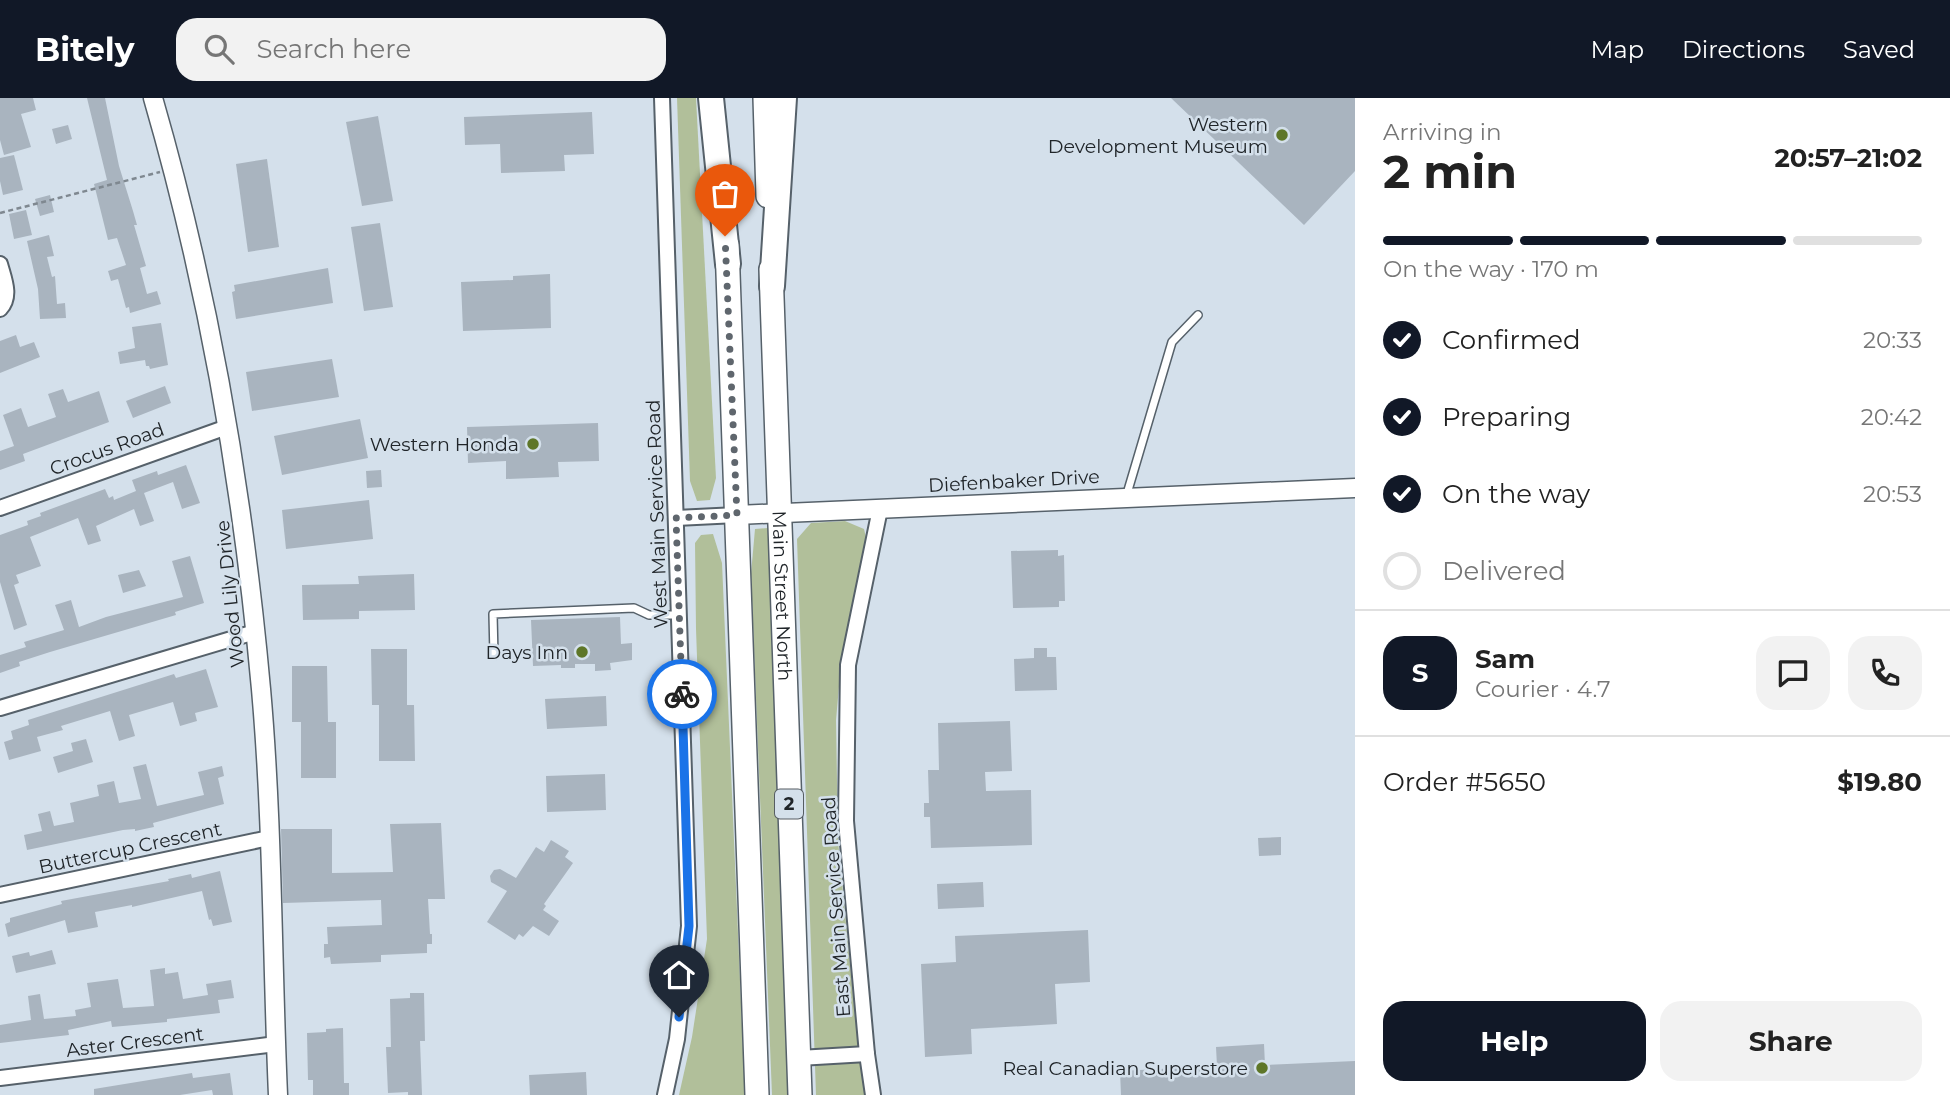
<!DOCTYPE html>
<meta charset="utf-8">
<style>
:root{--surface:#fff;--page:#f2f2f2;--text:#222;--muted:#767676;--line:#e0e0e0;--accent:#111827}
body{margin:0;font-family:Montserrat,sans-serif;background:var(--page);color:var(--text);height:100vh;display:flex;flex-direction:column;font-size:26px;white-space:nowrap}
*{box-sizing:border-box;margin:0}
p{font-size:23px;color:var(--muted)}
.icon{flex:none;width:38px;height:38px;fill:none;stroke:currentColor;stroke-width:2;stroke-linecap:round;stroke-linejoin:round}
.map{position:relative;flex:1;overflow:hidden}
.drawer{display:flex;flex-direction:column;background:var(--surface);width:595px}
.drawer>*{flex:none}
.pin{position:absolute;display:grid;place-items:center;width:60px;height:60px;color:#fff;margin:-72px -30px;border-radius:50% 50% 50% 0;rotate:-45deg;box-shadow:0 0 7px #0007}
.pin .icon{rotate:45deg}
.courier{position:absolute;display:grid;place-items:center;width:70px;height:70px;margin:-35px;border:5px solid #1a73e8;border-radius:50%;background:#fff;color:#222;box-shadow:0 2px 9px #0007}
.headline em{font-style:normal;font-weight:700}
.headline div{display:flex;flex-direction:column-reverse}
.headline{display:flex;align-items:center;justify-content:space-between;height:119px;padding:0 28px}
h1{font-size:46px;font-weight:700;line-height:52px}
.bar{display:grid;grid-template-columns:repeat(4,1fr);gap:10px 7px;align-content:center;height:84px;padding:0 28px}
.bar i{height:9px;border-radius:5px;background:var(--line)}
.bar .active{background:var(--accent)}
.bar p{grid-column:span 4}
.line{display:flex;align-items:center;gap:18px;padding:0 28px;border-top:2px solid var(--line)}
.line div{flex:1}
.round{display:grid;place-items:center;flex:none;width:74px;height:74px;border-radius:21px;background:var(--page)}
ol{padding:0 28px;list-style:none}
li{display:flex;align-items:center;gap:21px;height:77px}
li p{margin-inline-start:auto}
li .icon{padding:7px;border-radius:50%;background:var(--accent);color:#fff;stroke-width:4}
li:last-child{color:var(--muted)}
li i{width:38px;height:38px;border:4px solid var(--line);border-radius:50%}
.cta{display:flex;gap:14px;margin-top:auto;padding:14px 28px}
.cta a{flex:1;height:80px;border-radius:21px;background:var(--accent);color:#fff;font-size:28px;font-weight:700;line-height:80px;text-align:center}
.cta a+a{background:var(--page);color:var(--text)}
header{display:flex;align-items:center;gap:42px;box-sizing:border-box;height:98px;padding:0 35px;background:var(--accent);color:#fff}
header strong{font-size:33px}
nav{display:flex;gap:38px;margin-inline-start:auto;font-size:24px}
.search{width:490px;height:63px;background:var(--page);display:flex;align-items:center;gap:18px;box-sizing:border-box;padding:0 24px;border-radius:21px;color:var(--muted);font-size:26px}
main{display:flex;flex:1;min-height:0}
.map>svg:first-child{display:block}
.green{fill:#b1bf9a}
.building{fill:#a9b4bf}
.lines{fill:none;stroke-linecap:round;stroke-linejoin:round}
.service-casing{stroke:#56616a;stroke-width:10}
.minor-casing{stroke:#56616a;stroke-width:18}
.tertiary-casing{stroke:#56616a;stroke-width:21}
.primary-casing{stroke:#56616a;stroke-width:26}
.trunk-casing{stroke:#56616a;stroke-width:28}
.path{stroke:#7f8890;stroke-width:2.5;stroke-dasharray:5 3.5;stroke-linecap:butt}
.service{stroke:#fff;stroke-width:7}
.minor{stroke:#fff;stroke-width:14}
.tertiary{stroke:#fff;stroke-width:18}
.primary{stroke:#fff;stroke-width:23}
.trunk{stroke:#fff;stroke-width:24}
.done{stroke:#5f666d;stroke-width:7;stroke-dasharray:0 12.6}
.route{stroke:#1a73e8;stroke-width:9}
.poi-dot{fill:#5e7628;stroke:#d4e0eb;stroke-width:2.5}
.labels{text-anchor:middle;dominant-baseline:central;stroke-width:5;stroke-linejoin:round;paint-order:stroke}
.shield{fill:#d4e0eb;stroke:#565d63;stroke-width:2}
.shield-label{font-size:18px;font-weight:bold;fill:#202529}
.poi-label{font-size:19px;fill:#202529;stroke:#d4e0eb;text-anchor:end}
.street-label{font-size:19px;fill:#202529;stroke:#d4e0eb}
</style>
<header>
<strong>Bitely</strong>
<div class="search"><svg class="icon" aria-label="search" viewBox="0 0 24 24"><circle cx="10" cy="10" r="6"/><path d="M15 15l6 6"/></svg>Search here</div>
<nav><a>Map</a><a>Directions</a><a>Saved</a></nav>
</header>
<main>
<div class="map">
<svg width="1355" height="997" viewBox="0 0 1355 997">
<rect width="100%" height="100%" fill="#d4e0eb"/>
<g class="green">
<polygon points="677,0 696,0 716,380 710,402 697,403 690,383"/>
<polygon points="845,423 864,431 868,448 842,555 836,622 838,743 855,918 868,997 816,997 797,441 811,425"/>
<polygon points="768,430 789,997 772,997 751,476 755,431"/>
<polygon points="713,436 722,465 745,997 679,997 692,939 707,841 696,531 695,445 701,437"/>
</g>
<g class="building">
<polygon points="0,0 33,0 36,12 21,16 31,49 4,57 0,42"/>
<polygon points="87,0 105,0 119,68 133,113 137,127 134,127 146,168 140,170 147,196 157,193 161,206 130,215 129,209 126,210 118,181 111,183 108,173 126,167 117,140 108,142 94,86 107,82"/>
<polygon points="1171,0 1355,0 1355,73 1304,127"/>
<polygon points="592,14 594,56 564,57 565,73 501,75 500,46 465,47 464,19"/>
<polygon points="378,18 393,103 362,108 346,24"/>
<polygon points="68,27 72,41 56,46 52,31"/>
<polygon points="14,57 23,92 3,97 0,83 0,60"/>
<polygon points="267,61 279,149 248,154 236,66"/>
<polygon points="50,97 54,114 40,118 35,101"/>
<polygon points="26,112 32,137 14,141 9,116"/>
<polygon points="380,125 393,209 364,213 351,129"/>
<polygon points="49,137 54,158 47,159 52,179 55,178 57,206 65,205 66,220 40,221 38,191 27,143"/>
<polygon points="328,170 333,205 236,221 232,194 235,193 234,187"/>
<polygon points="550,176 551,230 463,233 461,184 513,182 513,178"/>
<polygon points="161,225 168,267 150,271 149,268 146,268 145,262 120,266 118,254 135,250 132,229"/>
<polygon points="16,237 20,249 34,244 40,259 0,275 0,243"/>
<polygon points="332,261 339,299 252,313 246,274"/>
<polygon points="165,288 171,305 133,320 126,303"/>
<polygon points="63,291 68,304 99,293 109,324 23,356 25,363 0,372 0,353 14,348 3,317 21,310 28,329 56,319 48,296"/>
<polygon points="360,321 368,360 282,377 274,338"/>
<polygon points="598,325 599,363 558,364 559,379 506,381 506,363 468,365 467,329"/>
<polygon points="186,367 200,405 182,411 173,384 144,395 154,423 140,428 134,411 96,428 101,443 88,447 78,420 30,439 41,468 16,477 19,485 14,487 27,527 14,532 0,484 0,437 28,427 27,423 41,418 40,415 105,391 109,400 113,398 114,402 136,393 132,382 157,373 158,377"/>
<polygon points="381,372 382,389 367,390 366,373"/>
<polygon points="369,402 373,441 286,451 282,412"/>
<polygon points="1058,452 1058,458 1064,457 1065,503 1059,503 1059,509 1013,510 1011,453"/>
<polygon points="190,458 204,505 175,514 176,517 50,554 19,564 20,568 0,575 0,557 26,549 24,544 64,532 55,507 71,502 79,529 106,519 183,499 172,463"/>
<polygon points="139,472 146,488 123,495 118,477"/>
<polygon points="414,476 415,512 359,513 359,521 303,522 302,487 359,486 358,478"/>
<polygon points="620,519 621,546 632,545 632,562 610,565 611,572 595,573 595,566 575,566 575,570 561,570 561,567 533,568 531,522"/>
<polygon points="1034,550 1047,550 1047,559 1056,559 1057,592 1015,593 1014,561 1034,560"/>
<polygon points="371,551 407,551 407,607 414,607 415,663 379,663 379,607 372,607"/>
<polygon points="292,568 327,568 328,624 336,624 336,680 301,680 301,624 292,624"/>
<polygon points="206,571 218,609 195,615 197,623 180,628 173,604 129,617 135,638 119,643 110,613 61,628 63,632 37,639 41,653 9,662 4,644 13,641 11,633 29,627 28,622 174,576 176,580"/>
<polygon points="606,598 607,628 547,631 545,601"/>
<polygon points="1010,623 1012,673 985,674 986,693 1031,692 1032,747 931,750 930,719 924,719 924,705 929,705 928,672 939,672 938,625"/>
<polygon points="86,641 93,664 58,675 53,659 73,653 71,645"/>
<polygon points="146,666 157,708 204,697 198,674 222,668 224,678 218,680 224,706 153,725 154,729 135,733 135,731 123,732 27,752 24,737 42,733 38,716 50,713 54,728 74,724 70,705 99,698 97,687 114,683 119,705 141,701 133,669"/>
<polygon points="605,676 606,712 547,714 546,678"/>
<polygon points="441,725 445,801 428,801 430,836 432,836 432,846 427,846 427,855 381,857 381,864 331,866 330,859 324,860 324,846 328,846 327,829 382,827 381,802 283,805 281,731 332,731 332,775 393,774 390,726"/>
<polygon points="1281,739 1281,757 1259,758 1258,740"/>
<polygon points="551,742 569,753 565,759 573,765 544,806 546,808 543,812 559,823 549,838 533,828 523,839 519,836 515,842 487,824 507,793 491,784 490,778 494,772 500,771 516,780 536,749 544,754"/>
<polygon points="220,773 232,824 213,828 211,821 209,822 202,793 132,809 132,807 95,814 98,829 68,835 65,822 8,839 5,826 10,824 10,820 62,806 61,803 169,783 168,781 191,776 192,780"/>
<polygon points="983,784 984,809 938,811 937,786"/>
<polygon points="1088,832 1090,884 1055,886 1057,926 971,931 972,956 925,959 921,866 956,864 955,838"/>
<polygon points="52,852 56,866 16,875 12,858 29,854 30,858"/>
<polygon points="165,870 165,876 178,874 183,901 208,897 206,886 231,882 234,900 218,902 220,915 167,921 167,924 112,929 111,923 68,932 69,937 0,945 0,927 31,922 28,898 40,896 44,921 76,918 75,912 91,909 87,885 118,881 123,910 154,908 150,872"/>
<polygon points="410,895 424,895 425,943 420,943 422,997 408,997 408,994 388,995 386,949 391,949 390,901 410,900"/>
<polygon points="343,930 344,985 349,985 349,997 313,997 313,982 308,982 307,935 326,934 326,931"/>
<polygon points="1264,946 1265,967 1355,963 1355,997 1121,997 1120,973 1217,968 1216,949"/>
<polygon points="586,974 587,997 530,997 529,977"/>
<polygon points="192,975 193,980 230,975 233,997 213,997 212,992 180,997 94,997 94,991"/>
</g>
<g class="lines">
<defs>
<g id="service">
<polyline points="1126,399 1172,244 1198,217"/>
<polyline points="494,558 493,516 634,510 649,517 678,517"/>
</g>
<g id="minor">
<polyline points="662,0 689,828 677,941 665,997"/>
<path d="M0 166C4 181 12 198 0 211"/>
<polyline points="0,410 227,329"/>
<polyline points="676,420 737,417"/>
<polyline points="0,610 255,534"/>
<polyline points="0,797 269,740"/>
<polyline points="799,960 867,956"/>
<polyline points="0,980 276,946"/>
<polyline points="873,997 867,956 846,723 848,567 880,411"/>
</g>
<g id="tertiary">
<path d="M153 0C209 193 243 392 261 591 273 726 272 862 278 997"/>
<polyline points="737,417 1355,390"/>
</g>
<g id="primary">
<polyline points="765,0 768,98"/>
<polyline points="727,147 757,997"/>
<path id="s1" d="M771 171 800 997"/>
</g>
<g id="trunk">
<polyline points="711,0 728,166"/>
<polyline points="772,188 784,0"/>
</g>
</defs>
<use href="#service" class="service-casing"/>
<use href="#minor" class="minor-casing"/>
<use href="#tertiary" class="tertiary-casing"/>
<use href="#primary" class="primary-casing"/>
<use href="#trunk" class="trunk-casing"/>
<polyline class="path" points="0,115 160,74"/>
<use href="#service" class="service"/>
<use href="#minor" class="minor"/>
<use href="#tertiary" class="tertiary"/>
<use href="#primary" class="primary"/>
<use href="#trunk" class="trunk"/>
</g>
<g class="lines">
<polyline class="done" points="682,596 676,420 737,417 725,138"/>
<polyline class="route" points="679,919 689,828 682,596"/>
</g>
<g class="poi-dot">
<circle cx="1282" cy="37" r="7"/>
<circle cx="533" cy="346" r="7"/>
<circle cx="582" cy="554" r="7"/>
<circle cx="1262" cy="970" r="7"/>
</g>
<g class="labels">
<rect class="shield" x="775" y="691.5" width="28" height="29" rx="5"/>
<g class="shield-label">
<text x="789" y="706">2</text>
</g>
<g class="poi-label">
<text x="1268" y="26">Western<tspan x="1268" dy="22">Development Museum</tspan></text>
<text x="519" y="346">Western Honda</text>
<text x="568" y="554">Days Inn</text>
<text x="1248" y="970">Real Canadian Superstore</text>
</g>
<g class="street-label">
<text transform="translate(107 351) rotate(-20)">Crocus Road</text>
<text transform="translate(1014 383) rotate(-3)">Diefenbaker Drive</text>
<text transform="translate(657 416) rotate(-92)">West Main Service Road</text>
<text transform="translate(230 496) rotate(-96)">Wood Lily Drive</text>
<text stroke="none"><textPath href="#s1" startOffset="327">Main Street North</textPath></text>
<text transform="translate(130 750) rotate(-12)">Buttercup Crescent</text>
<text transform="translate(836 809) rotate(-94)">East Main Service Road</text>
<text transform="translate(135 944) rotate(-7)">Aster Crescent</text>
</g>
</g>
</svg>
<div class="pin" style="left:725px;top:138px;background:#ea580c"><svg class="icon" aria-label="bag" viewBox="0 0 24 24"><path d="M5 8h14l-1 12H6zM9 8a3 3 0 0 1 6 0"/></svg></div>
<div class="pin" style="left:679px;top:919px;background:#1f2937"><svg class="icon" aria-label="home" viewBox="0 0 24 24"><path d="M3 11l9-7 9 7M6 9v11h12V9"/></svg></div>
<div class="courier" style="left:682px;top:596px"><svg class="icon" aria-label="bike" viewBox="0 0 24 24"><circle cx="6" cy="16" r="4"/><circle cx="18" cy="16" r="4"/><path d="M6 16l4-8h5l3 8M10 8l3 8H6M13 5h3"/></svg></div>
</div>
<section class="drawer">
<div class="headline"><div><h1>2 min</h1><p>Arriving in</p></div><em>20:57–21:02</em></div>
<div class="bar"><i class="active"></i><i class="active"></i><i class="active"></i><i></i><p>On the way · 170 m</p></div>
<ol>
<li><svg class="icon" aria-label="check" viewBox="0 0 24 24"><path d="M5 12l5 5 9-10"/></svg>Confirmed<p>20:33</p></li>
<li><svg class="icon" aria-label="check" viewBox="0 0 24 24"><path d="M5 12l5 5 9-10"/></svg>Preparing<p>20:42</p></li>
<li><svg class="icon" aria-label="check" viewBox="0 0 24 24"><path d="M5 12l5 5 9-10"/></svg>On the way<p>20:53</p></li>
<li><i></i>Delivered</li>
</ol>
<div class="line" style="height:126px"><b class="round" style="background:var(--accent);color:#fff">S</b><div><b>Sam</b><p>Courier · 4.7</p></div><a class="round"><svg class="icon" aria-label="chat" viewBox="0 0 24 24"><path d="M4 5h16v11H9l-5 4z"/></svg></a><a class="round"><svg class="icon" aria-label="phone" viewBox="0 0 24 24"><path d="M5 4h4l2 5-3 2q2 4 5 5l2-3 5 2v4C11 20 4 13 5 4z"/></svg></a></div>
<div class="line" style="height:91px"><div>Order #5650</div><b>$19.80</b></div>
<div class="cta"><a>Help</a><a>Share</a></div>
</section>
</main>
